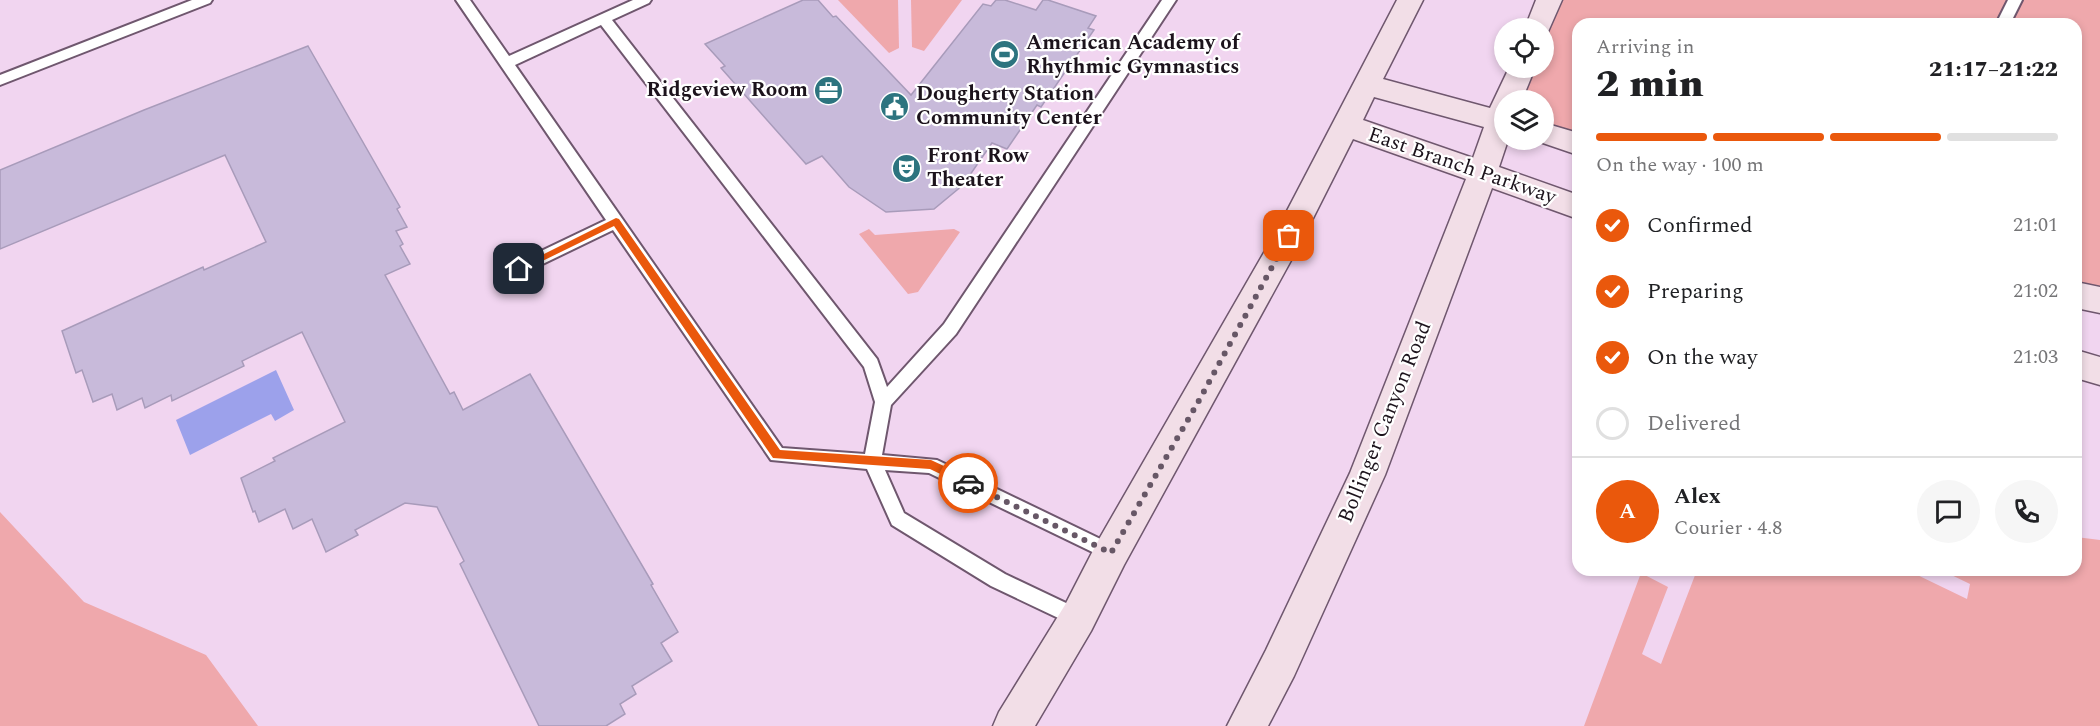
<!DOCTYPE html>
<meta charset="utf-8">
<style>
:root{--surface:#fff;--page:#f6f6f6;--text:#202124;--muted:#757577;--line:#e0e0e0;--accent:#ea580c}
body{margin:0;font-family:Spectral,serif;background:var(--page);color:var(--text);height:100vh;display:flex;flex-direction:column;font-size:22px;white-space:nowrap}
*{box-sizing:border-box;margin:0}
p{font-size:20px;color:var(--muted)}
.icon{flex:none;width:33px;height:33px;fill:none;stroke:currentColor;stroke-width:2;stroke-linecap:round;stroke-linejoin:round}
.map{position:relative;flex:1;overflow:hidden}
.side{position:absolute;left:1572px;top:18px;width:510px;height:558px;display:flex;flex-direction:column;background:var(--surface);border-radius:18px;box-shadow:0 3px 9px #0003}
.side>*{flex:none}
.tools{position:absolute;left:1494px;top:18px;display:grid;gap:12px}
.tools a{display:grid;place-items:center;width:60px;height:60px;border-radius:50%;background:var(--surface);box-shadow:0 3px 9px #0003;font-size:30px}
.pin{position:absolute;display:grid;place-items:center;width:51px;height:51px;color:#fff;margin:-26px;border-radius:12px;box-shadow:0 3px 9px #0006}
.courier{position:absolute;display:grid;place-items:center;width:60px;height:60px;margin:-30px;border:4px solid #ea580c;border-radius:50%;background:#fff;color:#222;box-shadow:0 2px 8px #0007}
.head em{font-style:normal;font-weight:800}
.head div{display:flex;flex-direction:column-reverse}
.head{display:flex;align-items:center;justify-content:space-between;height:102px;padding:0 24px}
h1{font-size:39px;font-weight:800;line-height:45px}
.bar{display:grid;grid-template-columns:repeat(4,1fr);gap:9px 6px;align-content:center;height:72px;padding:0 24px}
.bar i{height:8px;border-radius:4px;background:var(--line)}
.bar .active{background:var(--accent)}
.bar p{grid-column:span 4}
.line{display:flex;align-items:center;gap:15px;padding:0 24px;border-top:2px solid var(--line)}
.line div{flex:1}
.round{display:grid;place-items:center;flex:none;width:63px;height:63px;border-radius:32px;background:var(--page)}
ol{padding:0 24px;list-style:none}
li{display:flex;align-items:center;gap:18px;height:66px}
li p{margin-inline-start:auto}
li .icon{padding:6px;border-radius:50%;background:var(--accent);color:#fff;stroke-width:4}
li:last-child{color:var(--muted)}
li i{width:33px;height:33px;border:3px solid var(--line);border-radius:50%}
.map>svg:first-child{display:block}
.green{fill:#efa8ac}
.water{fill:#9ca1eb}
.building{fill:#c8bada;stroke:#a89bba;stroke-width:1.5}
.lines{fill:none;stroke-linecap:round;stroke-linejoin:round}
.service-casing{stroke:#6f576e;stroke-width:4}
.secondary-casing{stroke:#6f576e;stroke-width:3}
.service{fill:#fff;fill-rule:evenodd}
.secondary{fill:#f2dee7;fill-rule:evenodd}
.route{fill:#ea580c}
.done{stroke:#675766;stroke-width:6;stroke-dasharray:0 10.8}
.labels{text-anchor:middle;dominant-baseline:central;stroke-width:4.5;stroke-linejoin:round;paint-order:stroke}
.poi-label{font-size:21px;font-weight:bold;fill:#1c131c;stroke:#fff;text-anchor:start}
.street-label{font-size:21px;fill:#1c131c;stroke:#fff}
</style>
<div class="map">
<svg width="2100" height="726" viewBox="0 0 2100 726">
<rect width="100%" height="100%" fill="#f1d5f0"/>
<g class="green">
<polygon points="838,0 898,0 899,48 889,53"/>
<polygon points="911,0 962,0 924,51 912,47"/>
<polygon points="1549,0 2100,0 2100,300 2076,295 2076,24 1578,24 1578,144 1544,133 1544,100 1508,100 1522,68 1544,68 1544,28 1538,28"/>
<polygon points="869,229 875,235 954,229 960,232 918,292 908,294 859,234"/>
<polygon points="0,512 84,602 206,655 258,726 0,726"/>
<polygon points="2076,537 2100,540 2100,726 1584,726 1641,573 1668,587 1642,654 1661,664 1697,570 1907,570 1967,599 1970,584 1941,570 2076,570"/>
</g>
<polygon class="water" points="276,370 294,410 275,421 271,414 190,455 176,420"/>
<g class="building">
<polygon points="803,0 818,0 833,17 836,16 911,95 983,4 991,6 996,0 1005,0 1036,10 1043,0 1048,0 1096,16 1088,28 1094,30 1041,107 1037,105 1007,149 992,143 963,185 934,209 886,212 849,187 822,156 806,164 721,68 725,66 705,44"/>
<polygon points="308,46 400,207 397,209 407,227 396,231 403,244 400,246 410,264 385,275 450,394 454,392 463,410 530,374 653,584 651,585 678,632 661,643 672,661 632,686 636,694 620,704 625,714 606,726 539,726 460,564 464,561 437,507 405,503 355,530 358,535 326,552 312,519 293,529 285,509 259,522 255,511 253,512 241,478 275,461 273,458 345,422 302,332 242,361 244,366 172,401 171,395 145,408 142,398 117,410 112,394 93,402 82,370 76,373 62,331 203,267 204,270 266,242 225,155 0,249 0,170 144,110"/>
</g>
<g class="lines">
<defs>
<g id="service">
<polygon points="192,0 212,0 210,3 0,85 0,75"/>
<path d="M456 0H470L509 56 633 0H651L649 3 612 20 877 359 887 387 944 324 1162 0H1176L956 334 891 405 882 455 937 460 1117 547 1120 553 1117 559 1111 561 929 473 885 470 904 513 1005 574 1085 612 1087 618 1085 624 1078 627 1071 624 991 586 892 525 867 469 771 460 613 230 524 273 518 275 512 273 510 269 512 265 606 220ZM601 25 864 367 875 402 865 454 782 448 515 65Z"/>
<polygon points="2008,0 2022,0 2010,24 1996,24"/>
</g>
<g id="secondary">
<path d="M1397 0H1423L1383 79 1490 108 1509 68H1535L1522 100H1504V140H1508L1499 167 1578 195V219L1492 188 1385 475 1294 676 1268 726H1227L1266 650 1350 473 1466 179 1353 139 1300 244 1124 565 1091 631 1035 726H993L999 712 1065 605 1098 541 1277 230ZM1374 97 1484 127 1473 158 1363 120Z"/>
<polygon points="1536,0 1562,0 1547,34 1544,36 1544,28 1525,28"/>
<polygon points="1544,123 1578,133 1578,155 1534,140 1544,140"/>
<polygon points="2076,282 2100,287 2100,313 2076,308"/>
<polygon points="2076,350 2100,357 2100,385 2076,378"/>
</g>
</defs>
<use href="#service" class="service-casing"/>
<use href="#secondary" class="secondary-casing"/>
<use href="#service" class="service"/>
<use href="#secondary" class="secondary"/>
</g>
<polygon class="route" points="616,218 619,219 780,450 931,460 972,479 972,486 965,486 930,469 773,458 614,226 522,271 515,271 514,269"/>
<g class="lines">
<polyline class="done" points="968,483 1111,553 1197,404 1289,236"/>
</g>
<defs>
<symbol id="stadium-disc" viewBox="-11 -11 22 22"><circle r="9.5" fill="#2d747f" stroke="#fff"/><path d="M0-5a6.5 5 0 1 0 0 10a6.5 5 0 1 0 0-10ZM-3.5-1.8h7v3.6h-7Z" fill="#fff"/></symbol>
<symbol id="office-disc" viewBox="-11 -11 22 22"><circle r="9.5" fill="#2d747f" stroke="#fff"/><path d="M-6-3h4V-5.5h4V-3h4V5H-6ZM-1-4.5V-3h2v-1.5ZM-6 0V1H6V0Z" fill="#fff"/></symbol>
<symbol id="civic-disc" viewBox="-11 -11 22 22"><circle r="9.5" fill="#2d747f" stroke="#fff"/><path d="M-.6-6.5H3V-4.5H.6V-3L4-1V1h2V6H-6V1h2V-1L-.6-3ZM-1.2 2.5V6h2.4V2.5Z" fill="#fff"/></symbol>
<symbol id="theatre-disc" viewBox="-11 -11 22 22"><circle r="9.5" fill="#2d747f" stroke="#fff"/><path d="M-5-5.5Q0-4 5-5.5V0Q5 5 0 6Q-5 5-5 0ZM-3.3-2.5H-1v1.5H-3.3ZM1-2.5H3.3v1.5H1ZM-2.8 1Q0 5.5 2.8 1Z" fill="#fff"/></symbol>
</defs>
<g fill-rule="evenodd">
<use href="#stadium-disc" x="988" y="38" width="33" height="33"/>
<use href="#office-disc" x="812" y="74" width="33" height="33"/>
<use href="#civic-disc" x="878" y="90" width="33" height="33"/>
<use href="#theatre-disc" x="890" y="152" width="33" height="33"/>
</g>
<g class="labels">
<g class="poi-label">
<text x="1026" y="43">American Academy of<tspan x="1026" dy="24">Rhythmic Gymnastics</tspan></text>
<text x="808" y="90" text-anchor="end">Ridgeview Room</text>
<text x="916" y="94">Dougherty Station<tspan x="916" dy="24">Community Center</tspan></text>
<text x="927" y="156">Front Row<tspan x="927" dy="24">Theater</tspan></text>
</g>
<g class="street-label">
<text transform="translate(1462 166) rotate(19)">East Branch Parkway</text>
<text transform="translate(1385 422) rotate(-68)">Bollinger Canyon Road</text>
</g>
</g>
</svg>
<div class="tools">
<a><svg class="icon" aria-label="locate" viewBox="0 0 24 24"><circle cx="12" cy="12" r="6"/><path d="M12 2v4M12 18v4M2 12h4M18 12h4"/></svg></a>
<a><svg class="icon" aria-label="layers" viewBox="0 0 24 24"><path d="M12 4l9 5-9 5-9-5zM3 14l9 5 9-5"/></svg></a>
</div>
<div class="pin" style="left:1289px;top:236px;background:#ea580c"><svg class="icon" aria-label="bag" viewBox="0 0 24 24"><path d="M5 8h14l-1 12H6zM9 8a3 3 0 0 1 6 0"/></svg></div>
<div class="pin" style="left:519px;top:269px;background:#1f2937"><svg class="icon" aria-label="home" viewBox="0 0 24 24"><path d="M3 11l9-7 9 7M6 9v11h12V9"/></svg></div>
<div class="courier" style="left:968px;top:483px"><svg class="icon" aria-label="car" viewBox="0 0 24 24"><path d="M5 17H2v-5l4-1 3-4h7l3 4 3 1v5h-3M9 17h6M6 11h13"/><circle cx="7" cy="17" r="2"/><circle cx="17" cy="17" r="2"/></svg></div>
<section class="side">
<div class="head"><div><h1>2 min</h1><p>Arriving in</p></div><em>21:17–21:22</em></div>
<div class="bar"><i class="active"></i><i class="active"></i><i class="active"></i><i></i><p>On the way · 100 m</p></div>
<ol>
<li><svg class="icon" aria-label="check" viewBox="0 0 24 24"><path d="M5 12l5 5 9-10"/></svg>Confirmed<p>21:01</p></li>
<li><svg class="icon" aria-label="check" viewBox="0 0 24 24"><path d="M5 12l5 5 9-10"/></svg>Preparing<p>21:02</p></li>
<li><svg class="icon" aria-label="check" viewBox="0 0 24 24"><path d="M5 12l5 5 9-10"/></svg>On the way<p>21:03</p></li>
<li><i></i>Delivered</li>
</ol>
<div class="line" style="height:108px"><b class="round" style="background:var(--accent);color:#fff">A</b><div><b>Alex</b><p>Courier · 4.8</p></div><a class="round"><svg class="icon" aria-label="chat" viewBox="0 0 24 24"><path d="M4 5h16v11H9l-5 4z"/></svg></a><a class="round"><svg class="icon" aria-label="phone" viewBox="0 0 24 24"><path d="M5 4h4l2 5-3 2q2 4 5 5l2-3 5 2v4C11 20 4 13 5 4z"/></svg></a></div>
</section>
</div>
